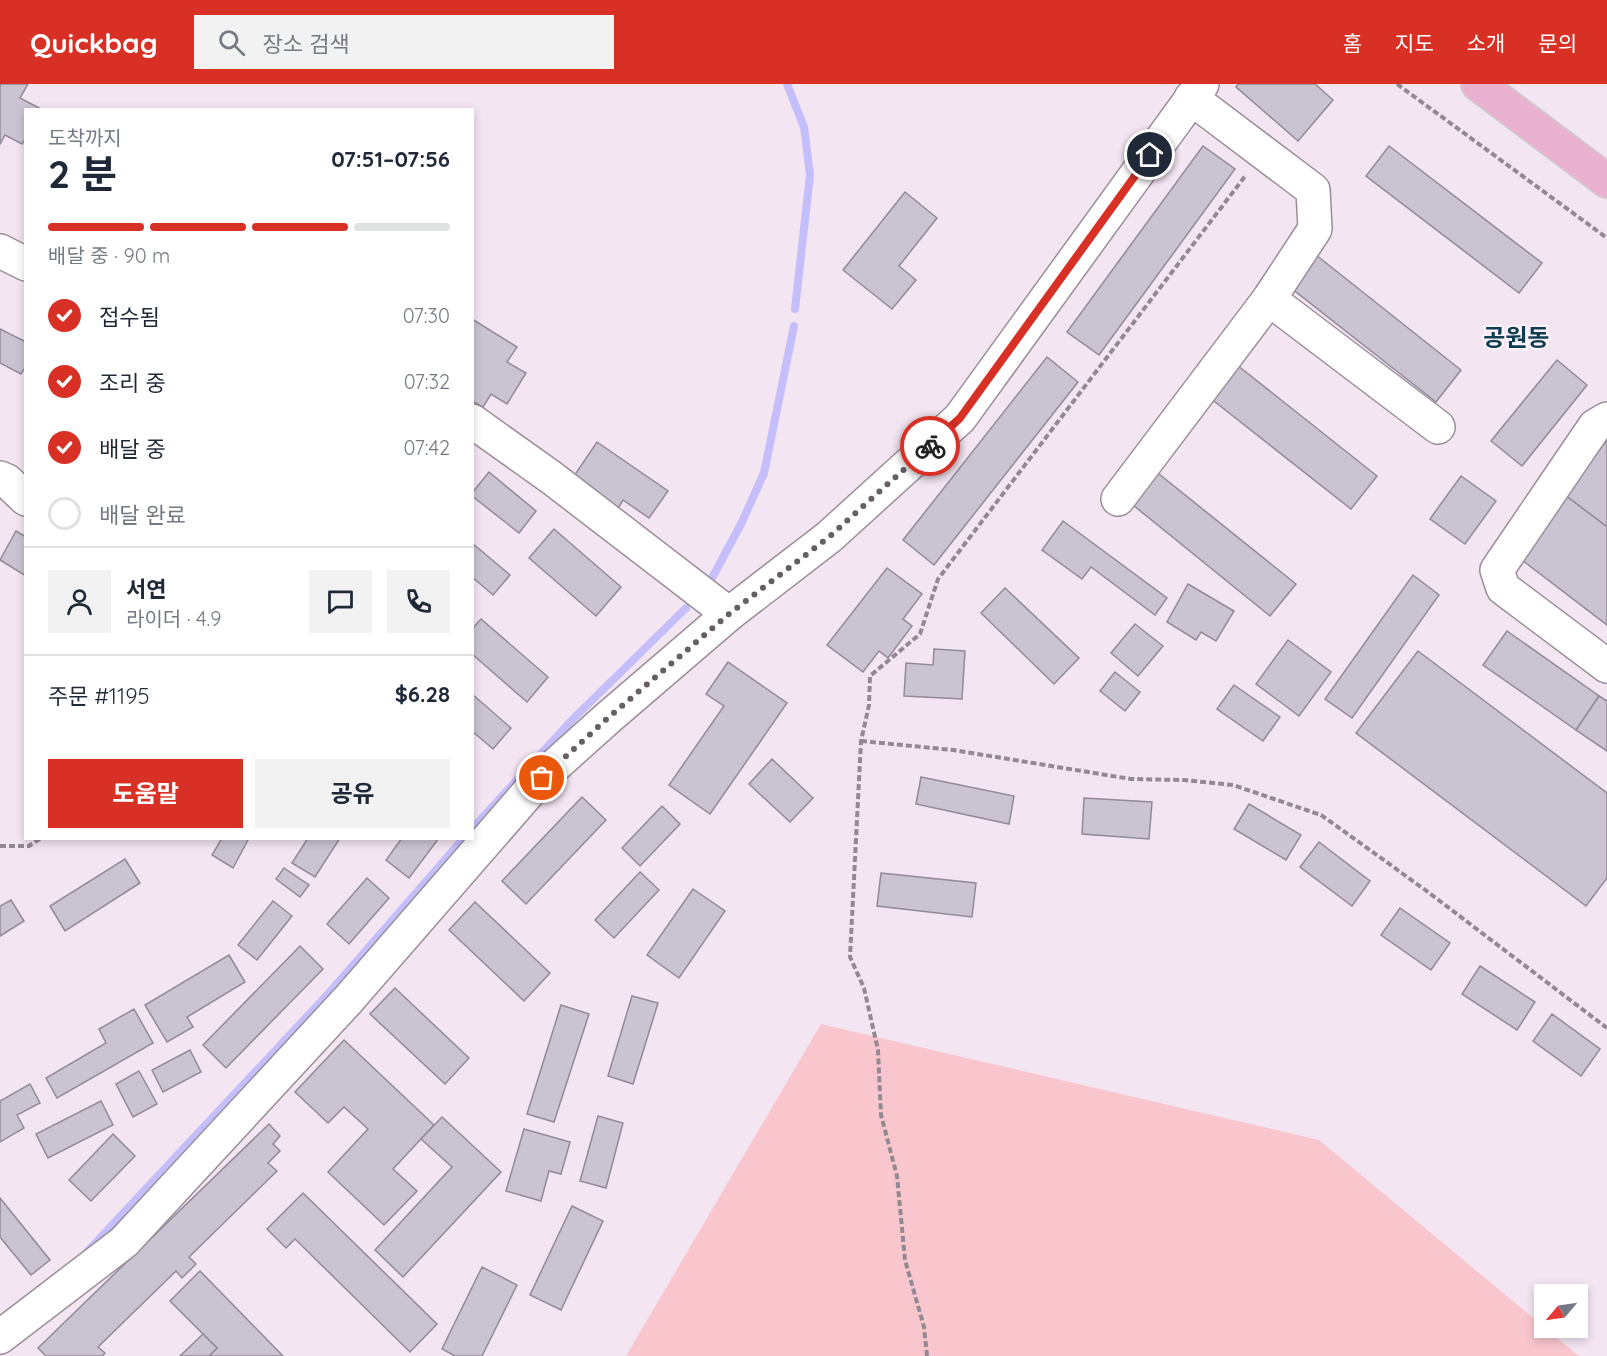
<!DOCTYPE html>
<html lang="ko">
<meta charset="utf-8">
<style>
:root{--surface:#fff;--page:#f2f2f3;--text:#1f2937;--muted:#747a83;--line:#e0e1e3;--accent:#d93025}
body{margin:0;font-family:Quicksand,"Noto Sans KR",sans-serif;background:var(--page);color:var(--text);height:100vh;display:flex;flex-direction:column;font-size:22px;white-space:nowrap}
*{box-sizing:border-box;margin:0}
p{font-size:20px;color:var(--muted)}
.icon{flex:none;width:33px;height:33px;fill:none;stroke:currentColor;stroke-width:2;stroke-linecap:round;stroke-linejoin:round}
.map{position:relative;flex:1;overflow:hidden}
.details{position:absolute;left:24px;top:24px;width:450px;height:732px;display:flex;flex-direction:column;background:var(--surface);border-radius:0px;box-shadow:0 3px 9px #0003}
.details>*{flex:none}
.needle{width:39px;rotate:241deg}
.controls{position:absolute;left:1534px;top:1200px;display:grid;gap:12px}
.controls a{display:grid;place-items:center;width:54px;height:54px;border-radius:0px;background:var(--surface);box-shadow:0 3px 9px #0003;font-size:30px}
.pin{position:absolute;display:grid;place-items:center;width:51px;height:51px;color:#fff;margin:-26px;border:3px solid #fff;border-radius:50%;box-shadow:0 2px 6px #0007}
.courier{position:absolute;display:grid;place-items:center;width:60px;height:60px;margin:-30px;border:4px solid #d93025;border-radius:50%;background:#fff;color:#222;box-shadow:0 2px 8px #0007}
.head em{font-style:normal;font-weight:700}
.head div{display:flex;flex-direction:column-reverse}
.head{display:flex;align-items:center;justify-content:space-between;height:102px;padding:0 24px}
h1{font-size:39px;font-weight:700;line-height:45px}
.bar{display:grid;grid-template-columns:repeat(4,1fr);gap:9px 6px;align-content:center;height:72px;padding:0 24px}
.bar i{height:8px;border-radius:4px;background:var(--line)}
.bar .active{background:var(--accent)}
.bar p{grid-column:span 4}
.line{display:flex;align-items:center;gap:15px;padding:0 24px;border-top:2px solid var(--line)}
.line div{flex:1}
.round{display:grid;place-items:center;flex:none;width:63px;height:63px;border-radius:0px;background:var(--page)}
ol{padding:0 24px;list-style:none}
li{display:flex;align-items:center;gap:18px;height:66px}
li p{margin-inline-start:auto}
li .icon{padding:6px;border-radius:50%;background:var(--accent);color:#fff;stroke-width:4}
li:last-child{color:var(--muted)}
li i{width:33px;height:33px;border:3px solid var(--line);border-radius:50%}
.action{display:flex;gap:12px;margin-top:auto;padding:12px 24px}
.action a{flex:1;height:69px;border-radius:0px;background:var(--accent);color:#fff;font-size:24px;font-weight:700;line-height:69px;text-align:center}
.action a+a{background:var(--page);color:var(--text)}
header{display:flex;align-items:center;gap:36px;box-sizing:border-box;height:84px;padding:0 30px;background:var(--accent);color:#fff}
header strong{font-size:28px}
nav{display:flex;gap:33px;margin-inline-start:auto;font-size:21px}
.search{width:420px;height:54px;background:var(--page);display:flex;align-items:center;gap:15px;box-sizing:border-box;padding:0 21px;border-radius:0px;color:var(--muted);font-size:22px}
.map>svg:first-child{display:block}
.green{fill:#f9c6ce}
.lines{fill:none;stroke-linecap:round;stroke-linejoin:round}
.stream{stroke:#c4befb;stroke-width:8}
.building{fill:#cac3d2;stroke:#928a99;stroke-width:1.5}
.minor-casing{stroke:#9b8e9a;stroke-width:36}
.major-casing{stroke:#cdcccc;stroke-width:36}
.path{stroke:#938992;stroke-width:4;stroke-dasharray:6 3;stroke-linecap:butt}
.minor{stroke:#fff;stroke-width:33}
.major{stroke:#eab2d0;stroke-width:33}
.done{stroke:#665e65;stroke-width:6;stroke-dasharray:0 10.8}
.route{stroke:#d93025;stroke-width:8}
.labels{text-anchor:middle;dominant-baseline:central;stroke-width:4.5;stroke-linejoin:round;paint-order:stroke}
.quarter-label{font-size:24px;font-weight:bold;fill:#0e3e52;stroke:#fff3fe}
</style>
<header>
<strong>Quickbag</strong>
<div class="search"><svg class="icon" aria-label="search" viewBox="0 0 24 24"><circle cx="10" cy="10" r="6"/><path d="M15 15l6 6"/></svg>장소 검색</div>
<nav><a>홈</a><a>지도</a><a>소개</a><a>문의</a></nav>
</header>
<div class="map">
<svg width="1607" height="1272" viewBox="0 0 1607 1272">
<rect width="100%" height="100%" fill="#f3e5f2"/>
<polygon class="green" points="821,940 1319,1056 1579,1272 626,1272"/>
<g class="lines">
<g class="stream">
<polyline points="787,0 804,43 810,91 795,225"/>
<polyline points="712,494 741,440 764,389 794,242"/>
<polyline points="472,745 573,635 686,524"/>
<polyline points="87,1168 330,908 464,754"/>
</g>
</g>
<g class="building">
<polygon points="0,0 28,0 20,14 41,25 26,26 26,54 22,60 5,51 0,60"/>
<polygon points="1238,0 1315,0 1333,16 1298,57 1236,3"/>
<polygon points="1203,62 1235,85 1099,271 1067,248"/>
<polygon points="1389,62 1542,179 1519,209 1366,92"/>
<polygon points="905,108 937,134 899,182 916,196 892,225 843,186"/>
<polygon points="1316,171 1461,286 1436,318 1291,204"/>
<polygon points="472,235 517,263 507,278 526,289 507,320 491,310 483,323 472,317"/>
<polygon points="0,245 26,258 26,282 21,290 0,279"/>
<polygon points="1047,273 1078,298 934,481 903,456"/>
<polygon points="1557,276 1587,301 1522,382 1491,357"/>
<polygon points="1237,281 1377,392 1351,425 1210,314"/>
<polygon points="1607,356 1607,443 1565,411"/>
<polygon points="597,358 668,407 649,434 623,416 617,426 572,395"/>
<polygon points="1154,386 1296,500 1270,532 1128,417"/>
<polygon points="489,388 536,427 519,449 472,412 472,409"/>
<polygon points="1461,392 1496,417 1465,460 1430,435"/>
<polygon points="1565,411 1607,443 1607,541 1518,473"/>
<polygon points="1063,437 1167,514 1155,531 1091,483 1082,495 1042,466"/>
<polygon points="554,445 621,503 596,532 529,474"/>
<polygon points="16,447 26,453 26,492 0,476"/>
<polygon points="472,459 510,491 493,511 472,493"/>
<polygon points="887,484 922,510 903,535 912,542 888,574 879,567 863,588 827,561"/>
<polygon points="1413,491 1439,511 1352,634 1325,615"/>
<polygon points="1188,500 1234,527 1216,557 1201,548 1196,556 1167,538"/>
<polygon points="1005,504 1079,574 1054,600 981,529"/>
<polygon points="481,535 548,593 527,618 472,570 472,545"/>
<polygon points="1135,540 1163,562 1138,592 1111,569"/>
<polygon points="1507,547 1599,612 1576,646 1483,581"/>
<polygon points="1288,556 1331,588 1299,632 1256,600"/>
<polygon points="934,565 965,567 962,615 904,612 906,579 933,581"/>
<polygon points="1418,567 1607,709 1607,794 1586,822 1356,649"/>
<polygon points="728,578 787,619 710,730 669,701 724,622 706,610"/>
<polygon points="1115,588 1140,608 1125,627 1100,607"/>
<polygon points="1234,601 1280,633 1263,657 1217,625"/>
<polygon points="472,610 511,644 493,665 472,647"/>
<polygon points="1599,612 1607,617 1607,667 1576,646"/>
<polygon points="772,675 813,714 790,738 749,700"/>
<polygon points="921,693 1014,712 1009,740 916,720"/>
<polygon points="582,713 606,736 526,820 502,797"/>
<polygon points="1084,714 1152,718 1149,755 1082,750"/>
<polygon points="1249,720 1301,751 1286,776 1234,745"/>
<polygon points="662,722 680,740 640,782 622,764"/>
<polygon points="222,754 249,754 233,784 212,771"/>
<polygon points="308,754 340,754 315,793 292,779"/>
<polygon points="402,754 439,754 409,794 386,776"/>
<polygon points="1319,758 1370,797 1352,822 1300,783"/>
<polygon points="125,775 140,799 65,847 50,822"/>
<polygon points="284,784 309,801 300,813 276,795"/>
<polygon points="640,788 659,806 614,854 595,836"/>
<polygon points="881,789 976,799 972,833 877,822"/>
<polygon points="367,794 389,814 349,860 327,840"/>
<polygon points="693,805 725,827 679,894 647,871"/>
<polygon points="11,816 24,837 0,852 0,822"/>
<polygon points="273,817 292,832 257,876 238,861"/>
<polygon points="475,818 550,889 524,917 449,846"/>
<polygon points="1400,824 1450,859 1431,886 1381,851"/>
<polygon points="300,862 323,885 226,984 203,961"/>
<polygon points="229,871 245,898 187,933 193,943 167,958 145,921"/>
<polygon points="1480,882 1535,918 1517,946 1462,910"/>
<polygon points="395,904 469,974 445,1000 370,930"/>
<polygon points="632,912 658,919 633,1000 608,992"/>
<polygon points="561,921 589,930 554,1038 527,1030"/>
<polygon points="134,925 153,959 57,1014 46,994 106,959 99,945"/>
<polygon points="1552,930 1600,965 1581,992 1533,957"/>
<polygon points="344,956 434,1041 393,1085 417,1107 384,1141 328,1088 368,1045 344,1023 328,1039 295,1008"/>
<polygon points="190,966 201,988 163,1008 152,986"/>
<polygon points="139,987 157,1020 133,1033 116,1000"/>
<polygon points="30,1000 40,1019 17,1031 24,1044 0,1058 0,1017"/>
<polygon points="101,1017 113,1041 48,1074 36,1050"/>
<polygon points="598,1032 623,1039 606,1104 580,1097"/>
<polygon points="442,1033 501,1088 403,1193 375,1166 452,1083 421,1055"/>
<polygon points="269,1040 280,1052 273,1060 280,1067 268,1079 277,1087 189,1173 196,1180 182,1194 176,1187 98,1263 105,1269 102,1272 46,1272 38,1264"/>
<polygon points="524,1045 570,1058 561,1090 549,1087 541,1117 506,1107"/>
<polygon points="113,1050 135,1072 91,1117 69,1096"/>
<polygon points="303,1109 437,1240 410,1268 295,1155 286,1164 267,1145"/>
<polygon points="0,1114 50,1176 31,1191 0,1153"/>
<polygon points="572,1122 603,1137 561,1226 530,1211"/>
<polygon points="482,1183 517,1201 482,1272 455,1272 442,1265"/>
<polygon points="200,1187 283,1272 209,1272 217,1264 170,1217"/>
<polygon points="203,1250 217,1264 209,1272 180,1272"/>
</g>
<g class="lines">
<defs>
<g id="minor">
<polyline points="0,167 26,180"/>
<polyline points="1269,215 1438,343"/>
<polyline points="1607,335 1595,342 1497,486 1503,504 1607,582"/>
<polyline points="472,337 552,394 729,530"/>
<polyline points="0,394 7,397 26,415"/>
<polyline points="1118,415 1269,215 1315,145 1313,106 1191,14"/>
<polyline points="0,1253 124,1158 348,916 541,694 609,633 729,530 829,453 960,334 1202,0"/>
</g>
<polyline id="major" points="1478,0 1607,97"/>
</defs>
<use href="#minor" class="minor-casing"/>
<use href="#major" class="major-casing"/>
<g class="path">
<polyline points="1397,0 1607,154"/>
<polyline points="861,657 953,666 1131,695 1184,696 1233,701 1321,731 1424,805 1607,944"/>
<polyline points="0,762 29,762 41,754"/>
<polyline points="927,1272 924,1243 905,1176 897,1092 881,1031 878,966 864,904 850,873 861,657 869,621 870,592 920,550 938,495 1246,91"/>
</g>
<use href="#minor" class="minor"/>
<use href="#major" class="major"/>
</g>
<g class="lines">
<polyline class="done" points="542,694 609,633 729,530 829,453 930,362"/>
<polyline class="route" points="930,362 960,334 1150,71"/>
</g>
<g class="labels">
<g class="quarter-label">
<text x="1516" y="253">공원동</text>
</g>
</g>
</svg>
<div class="controls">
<a><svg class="needle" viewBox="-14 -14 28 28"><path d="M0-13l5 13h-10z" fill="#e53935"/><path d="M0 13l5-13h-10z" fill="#747a83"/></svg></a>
</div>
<div class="pin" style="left:542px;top:694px;background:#ea580c"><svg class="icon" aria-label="bag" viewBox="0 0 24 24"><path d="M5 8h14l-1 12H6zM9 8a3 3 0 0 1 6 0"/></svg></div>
<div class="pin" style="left:1150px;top:71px;background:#1f2937"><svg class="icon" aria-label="home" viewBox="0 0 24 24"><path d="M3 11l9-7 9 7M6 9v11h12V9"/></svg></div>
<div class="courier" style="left:930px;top:362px"><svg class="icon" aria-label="bike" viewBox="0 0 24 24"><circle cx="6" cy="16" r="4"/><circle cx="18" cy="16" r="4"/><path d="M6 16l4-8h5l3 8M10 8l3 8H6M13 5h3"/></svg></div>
<section class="details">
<div class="head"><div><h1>2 분</h1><p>도착까지</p></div><em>07:51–07:56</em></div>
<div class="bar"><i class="active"></i><i class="active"></i><i class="active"></i><i></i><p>배달 중 · 90 m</p></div>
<ol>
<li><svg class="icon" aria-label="check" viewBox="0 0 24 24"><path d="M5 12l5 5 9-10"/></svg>접수됨<p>07:30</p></li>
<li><svg class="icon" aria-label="check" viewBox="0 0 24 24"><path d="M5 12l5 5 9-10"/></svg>조리 중<p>07:32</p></li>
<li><svg class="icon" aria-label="check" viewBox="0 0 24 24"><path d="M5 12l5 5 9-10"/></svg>배달 중<p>07:42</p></li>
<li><i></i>배달 완료</li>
</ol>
<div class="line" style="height:108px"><a class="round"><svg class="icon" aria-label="person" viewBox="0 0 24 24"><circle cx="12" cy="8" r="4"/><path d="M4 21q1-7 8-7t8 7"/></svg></a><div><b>서연</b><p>라이더 · 4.9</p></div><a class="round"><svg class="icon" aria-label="chat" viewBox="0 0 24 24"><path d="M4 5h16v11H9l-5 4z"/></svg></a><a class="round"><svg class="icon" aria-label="phone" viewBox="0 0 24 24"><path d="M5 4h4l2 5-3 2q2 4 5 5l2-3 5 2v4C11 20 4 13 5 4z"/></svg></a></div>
<div class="line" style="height:78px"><div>주문 #1195</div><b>$6.28</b></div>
<div class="action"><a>도움말</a><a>공유</a></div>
</section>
</div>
